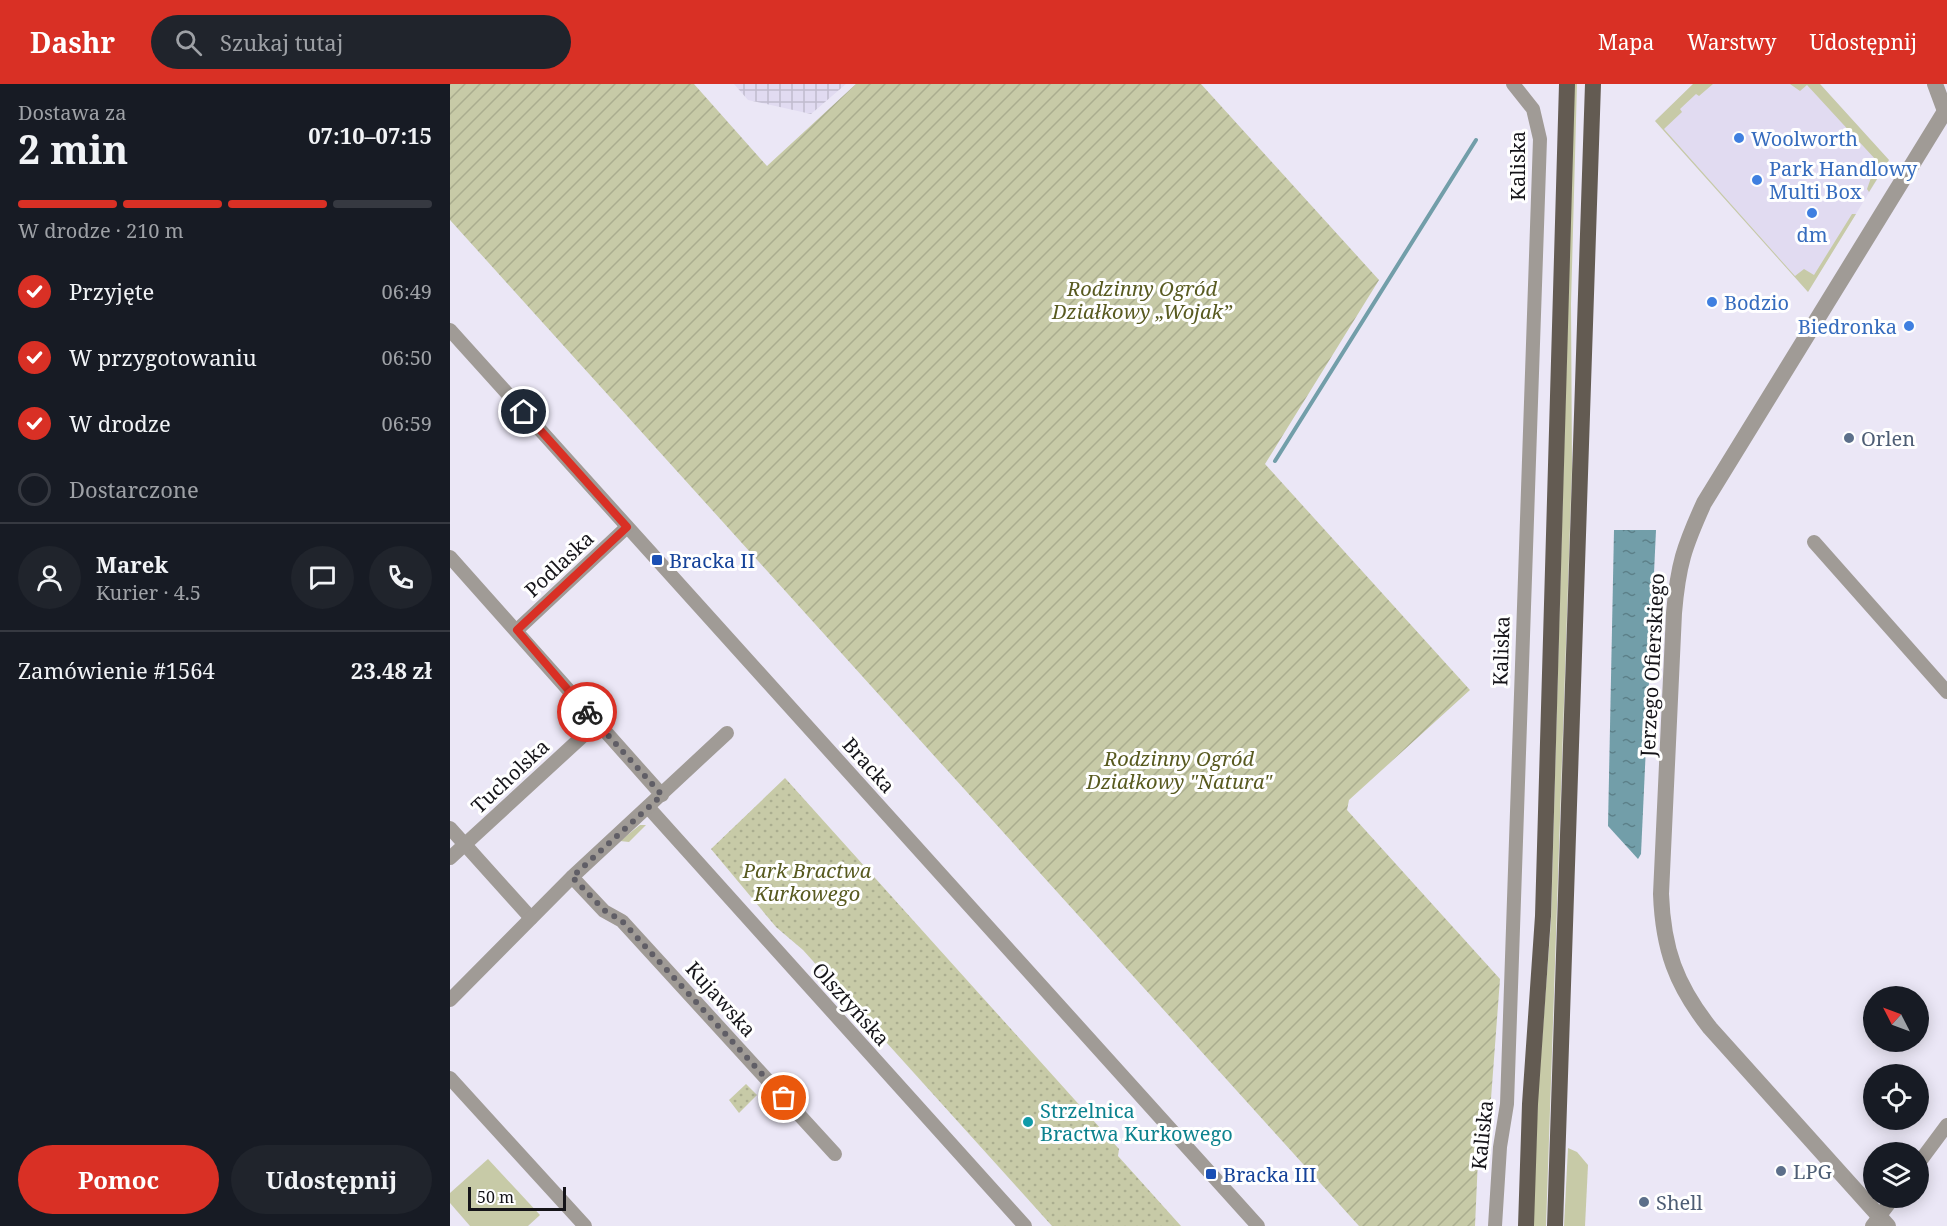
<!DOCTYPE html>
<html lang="pl">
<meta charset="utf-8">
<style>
:root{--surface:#171b24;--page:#20242c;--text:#f1f3f6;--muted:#9ea1a6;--line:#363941;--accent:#d93025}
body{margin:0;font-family:"Noto Serif",serif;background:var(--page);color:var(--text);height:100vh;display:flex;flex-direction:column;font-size:22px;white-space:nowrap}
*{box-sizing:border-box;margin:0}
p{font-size:20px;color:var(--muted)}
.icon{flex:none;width:33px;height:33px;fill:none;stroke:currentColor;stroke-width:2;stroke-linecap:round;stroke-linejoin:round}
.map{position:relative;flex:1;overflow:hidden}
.details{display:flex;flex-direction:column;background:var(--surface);width:450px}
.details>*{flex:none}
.needle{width:39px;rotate:312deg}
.fabs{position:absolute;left:1413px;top:902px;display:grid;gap:12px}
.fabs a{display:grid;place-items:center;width:66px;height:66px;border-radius:50%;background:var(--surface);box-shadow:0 3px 15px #0003;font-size:30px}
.scale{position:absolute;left:18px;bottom:15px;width:98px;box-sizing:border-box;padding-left:6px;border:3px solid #151419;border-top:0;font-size:16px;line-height:21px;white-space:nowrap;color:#151419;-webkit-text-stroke:4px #fff;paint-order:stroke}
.pin{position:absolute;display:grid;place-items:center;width:51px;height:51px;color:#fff;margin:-26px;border:3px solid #fff;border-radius:50%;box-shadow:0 2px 6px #0007}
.courier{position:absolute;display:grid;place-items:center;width:60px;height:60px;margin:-30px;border:4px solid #d93025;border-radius:50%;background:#fff;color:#222;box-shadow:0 2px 8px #0007}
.head em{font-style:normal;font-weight:700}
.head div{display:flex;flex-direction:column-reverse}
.head{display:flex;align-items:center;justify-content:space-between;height:102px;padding:0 18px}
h1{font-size:39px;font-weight:700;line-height:45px}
.bar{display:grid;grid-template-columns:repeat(4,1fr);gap:9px 6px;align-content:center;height:72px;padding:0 18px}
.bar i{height:8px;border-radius:4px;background:var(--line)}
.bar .current{background:var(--accent)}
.bar p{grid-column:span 4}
.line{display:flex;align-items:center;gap:15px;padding:0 18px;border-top:2px solid var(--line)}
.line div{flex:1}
.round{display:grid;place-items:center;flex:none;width:63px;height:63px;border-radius:32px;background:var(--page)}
ol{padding:0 18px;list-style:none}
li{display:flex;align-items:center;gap:18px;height:66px}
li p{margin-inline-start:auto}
li .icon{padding:6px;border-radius:50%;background:var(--accent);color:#fff;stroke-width:4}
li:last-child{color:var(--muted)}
li i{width:33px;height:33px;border:3px solid var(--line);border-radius:50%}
.button{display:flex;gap:12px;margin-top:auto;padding:12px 18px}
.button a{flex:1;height:69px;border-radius:36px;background:var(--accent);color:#fff;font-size:24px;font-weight:700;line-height:69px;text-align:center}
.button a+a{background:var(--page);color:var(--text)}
header{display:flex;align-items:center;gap:36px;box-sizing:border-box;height:84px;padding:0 30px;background:var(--accent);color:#fff}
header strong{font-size:28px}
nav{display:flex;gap:33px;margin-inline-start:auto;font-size:21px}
.search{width:420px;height:54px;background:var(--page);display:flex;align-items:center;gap:15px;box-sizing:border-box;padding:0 21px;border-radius:33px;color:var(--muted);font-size:22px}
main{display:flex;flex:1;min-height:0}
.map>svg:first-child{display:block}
.built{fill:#e1dbf1}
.industrial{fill:url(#industrial-grid)}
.grass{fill:#c7caa7}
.park{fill:url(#park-dots)}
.garden{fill:url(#garden-furrows)}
.water{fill:url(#water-ripples)}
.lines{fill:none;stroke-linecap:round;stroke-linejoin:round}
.stream{stroke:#729ea9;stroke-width:4}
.minor{stroke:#a09b96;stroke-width:14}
.tertiary{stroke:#a09b96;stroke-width:16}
.primary{stroke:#635b52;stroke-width:16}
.done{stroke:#605e66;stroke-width:6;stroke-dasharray:0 10.8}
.route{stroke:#d93025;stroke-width:8}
.shop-dot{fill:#3f7fe0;stroke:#fff;stroke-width:2}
.service-dot{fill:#5c6f8a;stroke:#fff;stroke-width:2}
.transit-dot{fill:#1a4fb4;stroke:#fff;stroke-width:2}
.culture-dot{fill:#0f9aa8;stroke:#fff;stroke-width:2}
.labels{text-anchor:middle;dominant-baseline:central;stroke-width:6;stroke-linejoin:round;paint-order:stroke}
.shop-label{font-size:20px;fill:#366cbe;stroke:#fff;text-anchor:start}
.street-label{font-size:20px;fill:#151419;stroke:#fff}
.park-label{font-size:20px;font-style:italic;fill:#585a20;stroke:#fff}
.service-label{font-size:20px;fill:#4e5e75;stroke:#fff;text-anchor:start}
.transit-label{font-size:20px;fill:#164399;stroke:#fff;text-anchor:start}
.culture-label{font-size:20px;fill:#0d838f;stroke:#fff;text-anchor:start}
</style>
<header>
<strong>Dashr</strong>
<div class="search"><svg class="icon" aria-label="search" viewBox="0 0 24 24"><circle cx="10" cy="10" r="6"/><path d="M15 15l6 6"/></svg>Szukaj tutaj</div>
<nav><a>Mapa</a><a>Warstwy</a><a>Udostępnij</a></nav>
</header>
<main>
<section class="details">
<div class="head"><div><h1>2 min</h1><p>Dostawa za</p></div><em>07:10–07:15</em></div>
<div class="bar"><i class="current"></i><i class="current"></i><i class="current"></i><i></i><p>W drodze · 210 m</p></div>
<ol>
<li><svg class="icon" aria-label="check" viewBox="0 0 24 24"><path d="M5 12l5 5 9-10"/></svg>Przyjęte<p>06:49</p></li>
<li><svg class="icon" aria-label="check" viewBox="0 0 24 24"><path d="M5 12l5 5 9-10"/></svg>W przygotowaniu<p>06:50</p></li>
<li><svg class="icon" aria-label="check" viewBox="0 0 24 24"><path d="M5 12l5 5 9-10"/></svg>W drodze<p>06:59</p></li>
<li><i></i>Dostarczone</li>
</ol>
<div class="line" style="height:108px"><a class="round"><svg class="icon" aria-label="person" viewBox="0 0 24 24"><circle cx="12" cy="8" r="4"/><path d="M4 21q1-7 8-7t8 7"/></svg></a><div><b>Marek</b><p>Kurier · 4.5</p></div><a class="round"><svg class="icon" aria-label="chat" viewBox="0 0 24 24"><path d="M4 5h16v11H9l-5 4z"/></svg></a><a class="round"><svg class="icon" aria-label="phone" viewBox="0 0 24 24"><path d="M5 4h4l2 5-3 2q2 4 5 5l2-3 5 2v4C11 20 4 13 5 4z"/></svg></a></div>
<div class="line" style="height:78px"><div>Zamówienie #1564</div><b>23.48 zł</b></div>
<div class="button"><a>Pomoc</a><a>Udostępnij</a></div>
</section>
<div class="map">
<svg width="1497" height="1142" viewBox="0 0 1497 1142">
<defs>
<pattern id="industrial-grid" width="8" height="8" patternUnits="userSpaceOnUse" patternTransform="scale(1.5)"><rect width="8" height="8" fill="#e1dbf1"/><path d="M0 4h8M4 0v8" fill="none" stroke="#c0bbce"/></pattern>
<pattern id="park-dots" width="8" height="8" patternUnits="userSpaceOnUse" patternTransform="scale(1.5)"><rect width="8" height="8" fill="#c7caa7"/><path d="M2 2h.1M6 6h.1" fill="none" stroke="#aaad8f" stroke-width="1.8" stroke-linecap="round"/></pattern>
<pattern id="garden-furrows" width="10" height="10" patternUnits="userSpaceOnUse" patternTransform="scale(1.5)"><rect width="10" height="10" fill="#c7caa7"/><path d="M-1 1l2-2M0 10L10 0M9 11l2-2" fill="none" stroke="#aaad8f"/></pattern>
<pattern id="water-ripples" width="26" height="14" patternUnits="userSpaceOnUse" patternTransform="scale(1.5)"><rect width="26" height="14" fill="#729ea9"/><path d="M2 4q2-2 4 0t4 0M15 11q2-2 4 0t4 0" fill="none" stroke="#5c8089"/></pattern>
</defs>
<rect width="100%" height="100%" fill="#ebe7f6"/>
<polygon class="built" points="1243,0 1370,0 1439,76 1358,208 1205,37"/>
<polygon class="industrial" points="284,0 396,0 361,30 298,16"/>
<g class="grass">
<polygon points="1124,0 1127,0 1121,220 1122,385 1096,1142 1083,1142 1088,1008 1101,837"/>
<polygon points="1243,0 1263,0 1249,12 1246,10 1230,25 1232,28 1214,45 1345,192 1354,185 1364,191 1402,130 1406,130 1358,208 1205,37"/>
<polygon points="1340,0 1370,0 1439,76 1419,108 1417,105 1422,91 1419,83 1426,76 1357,1 1350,7"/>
<polygon points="190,741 196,741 179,758 170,757"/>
<polygon points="1118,1064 1127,1068 1138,1081 1135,1142 1114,1142"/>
<polygon points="38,1075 90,1131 78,1142 20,1142 0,1119 0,1109"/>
</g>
<g class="park">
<polygon points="335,694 669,1065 668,1072 731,1142 602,1142 353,866 326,843 261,765"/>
<polygon points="296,1000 307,1011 289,1029 279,1016"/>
</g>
<polygon class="garden" points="0,0 244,0 317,82 406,0 751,0 929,196 815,380 1020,606 899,716 897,726 1050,895 1040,1028 1030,1030 1025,1142 909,1142 0,136"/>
<polygon class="water" points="1164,446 1206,446 1191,770 1188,775 1158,742"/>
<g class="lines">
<polyline class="stream" points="825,377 1026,56"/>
<g class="minor">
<polyline points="0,246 808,1142"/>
<polyline points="1364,458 1497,608"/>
<polyline points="0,473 212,711"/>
<polyline points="67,546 177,443"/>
<polyline points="198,723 575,1142"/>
<polyline points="0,744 81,834"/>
<polyline points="0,774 147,639"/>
<polyline points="122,793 154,827 172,837 385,1070"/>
<polyline points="0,916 122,793 277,649"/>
<polyline points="0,994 135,1142"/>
<polyline points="1468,1080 1497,1041"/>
<polyline points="1045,1142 1050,1063 1057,1020 1090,55 1083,25 1063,0"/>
<polyline points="1422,1142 1444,1113"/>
</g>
<g class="tertiary">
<polyline points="1485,0 1495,27"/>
<path d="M1438 1142 1260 944C1226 901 1213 865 1211 810L1224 529C1228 481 1234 463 1254 419L1497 24"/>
</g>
<g class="primary">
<polyline points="1076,1142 1080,1020 1093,832 1117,0"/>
<polyline points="1105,1142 1143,0"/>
</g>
</g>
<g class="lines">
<polyline class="done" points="137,628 212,711 122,793 154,826 172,837 334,1014"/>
<polyline class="route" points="74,328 177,443 67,546 137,628"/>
</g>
<g class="shop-dot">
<circle cx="1289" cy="54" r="6"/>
<circle cx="1307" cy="96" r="6"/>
<circle cx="1362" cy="129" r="6"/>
<circle cx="1262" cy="218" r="6"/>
<circle cx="1459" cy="242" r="6"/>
</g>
<g class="service-dot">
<circle cx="1399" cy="354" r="6"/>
<circle cx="1331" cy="1087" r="6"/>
<circle cx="1194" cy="1118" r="6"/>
</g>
<g class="transit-dot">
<rect x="201" y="470" width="12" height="12" rx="3"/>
<rect x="755" y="1084" width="12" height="12" rx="3"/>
</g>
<circle class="culture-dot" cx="578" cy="1038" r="6"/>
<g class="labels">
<g class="shop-label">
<text x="1301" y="54">Woolworth</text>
<text x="1319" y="84">Park Handlowy<tspan x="1319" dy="23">Multi Box</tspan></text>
<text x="1362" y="150" text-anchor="middle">dm</text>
<text x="1274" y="218">Bodzio</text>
<text x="1447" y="242" text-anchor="end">Biedronka</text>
</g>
<g class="street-label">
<text transform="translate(1067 82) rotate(-90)">Kaliska</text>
<text transform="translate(109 480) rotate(-43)">Podlaska</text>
<text transform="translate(1051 567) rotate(-88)">Kaliska</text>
<text transform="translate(1202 581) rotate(-87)">Jerzego Ofierskiego</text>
<text transform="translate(419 681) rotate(48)">Bracka</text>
<text transform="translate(60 692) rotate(-43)">Tucholska</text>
<text transform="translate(271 915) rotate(48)">Kujawska</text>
<text transform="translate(401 920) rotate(48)">Olsztyńska</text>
<text transform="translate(1032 1051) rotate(-84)">Kaliska</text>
</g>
<g class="park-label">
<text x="692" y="204">Rodzinny Ogród<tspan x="692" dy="23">Działkowy „Wojak”</tspan></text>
<text x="729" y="674">Rodzinny Ogród<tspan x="729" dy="23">Działkowy "Natura"</tspan></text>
<text x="357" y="786">Park Bractwa<tspan x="357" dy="23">Kurkowego</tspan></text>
</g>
<g class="service-label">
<text x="1411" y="354">Orlen</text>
<text x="1343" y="1087">LPG</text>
<text x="1206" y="1118">Shell</text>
</g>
<g class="transit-label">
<text x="219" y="476">Bracka II</text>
<text x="773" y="1090">Bracka III</text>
</g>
<g class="culture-label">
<text x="590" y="1026">Strzelnica<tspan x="590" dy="23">Bractwa Kurkowego</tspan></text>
</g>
</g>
</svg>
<div class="fabs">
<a><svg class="needle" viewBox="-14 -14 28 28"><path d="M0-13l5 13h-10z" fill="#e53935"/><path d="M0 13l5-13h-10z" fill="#9ea1a6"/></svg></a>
<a><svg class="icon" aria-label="locate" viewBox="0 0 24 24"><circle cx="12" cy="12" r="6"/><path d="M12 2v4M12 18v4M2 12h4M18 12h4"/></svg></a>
<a><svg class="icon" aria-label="layers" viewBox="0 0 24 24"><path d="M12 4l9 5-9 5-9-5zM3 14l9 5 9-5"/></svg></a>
</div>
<div class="scale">50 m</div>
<div class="pin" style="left:334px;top:1014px;background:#ea580c"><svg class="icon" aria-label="bag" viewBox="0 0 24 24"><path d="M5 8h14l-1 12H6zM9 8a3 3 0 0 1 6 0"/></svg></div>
<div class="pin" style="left:74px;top:328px;background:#1f2937"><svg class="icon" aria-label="home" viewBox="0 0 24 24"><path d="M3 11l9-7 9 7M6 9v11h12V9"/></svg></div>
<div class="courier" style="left:137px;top:628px"><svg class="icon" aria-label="bike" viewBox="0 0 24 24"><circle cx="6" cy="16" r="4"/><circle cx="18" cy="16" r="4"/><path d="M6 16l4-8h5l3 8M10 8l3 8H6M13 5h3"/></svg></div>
</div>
</main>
